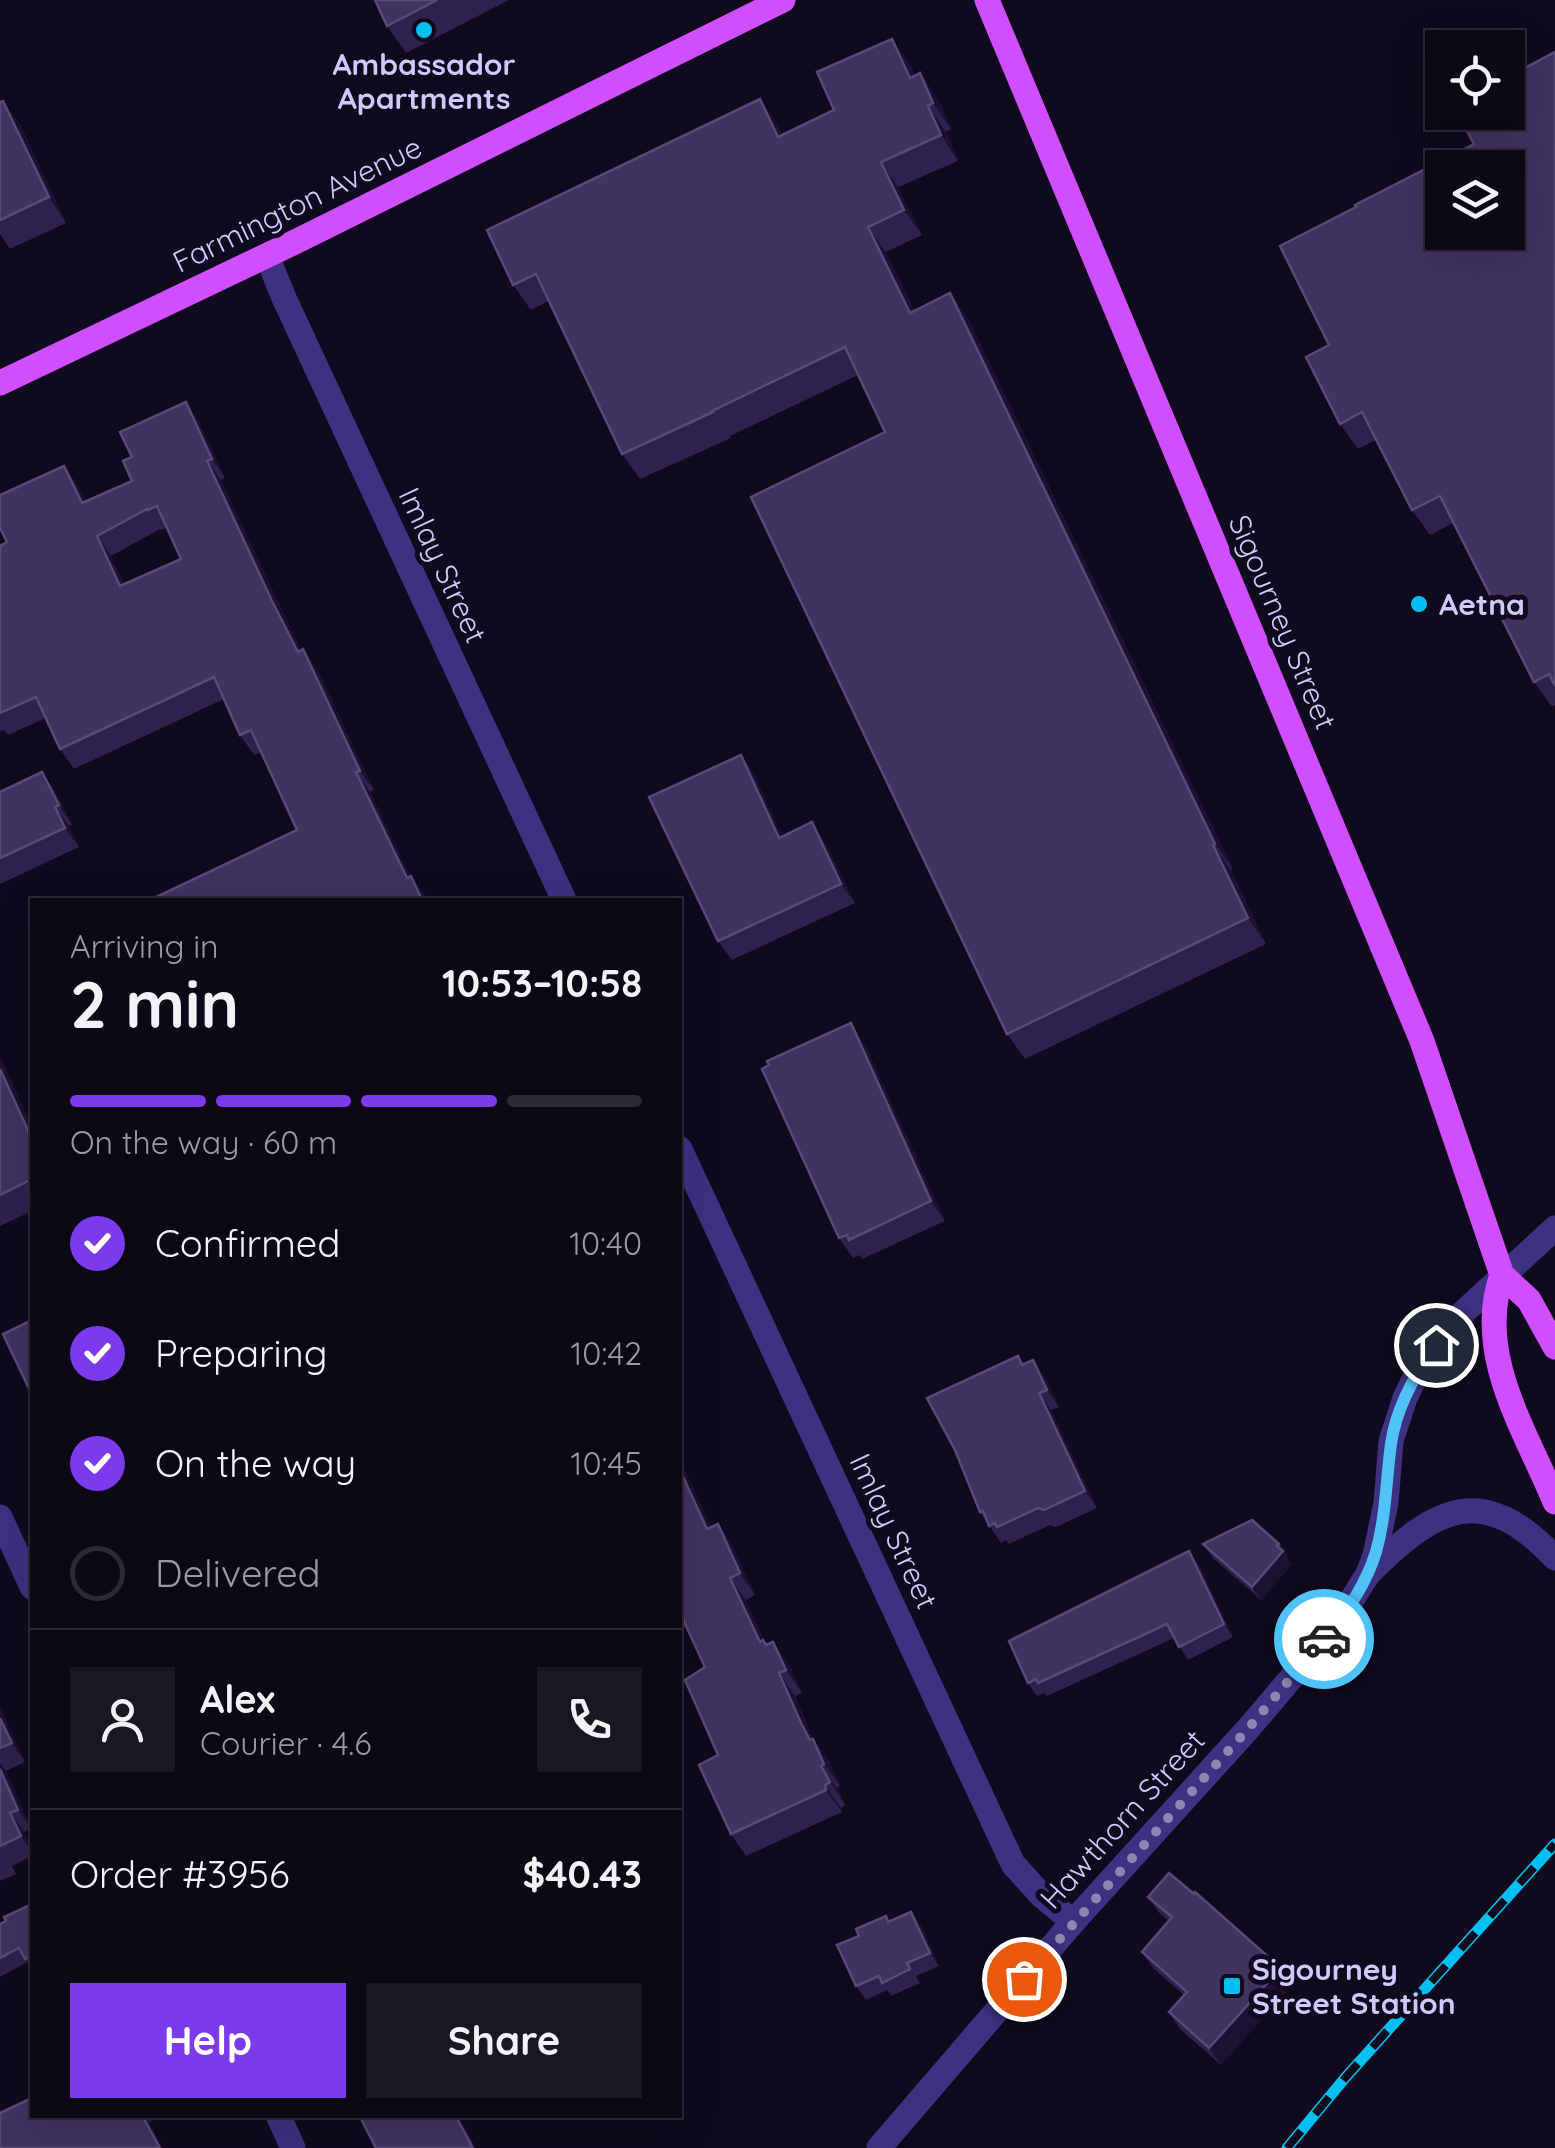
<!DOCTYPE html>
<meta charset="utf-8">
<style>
:root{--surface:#0c0816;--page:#1a1623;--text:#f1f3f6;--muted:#9a9aa1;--line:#2c2935;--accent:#7c3aed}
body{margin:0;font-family:Quicksand,sans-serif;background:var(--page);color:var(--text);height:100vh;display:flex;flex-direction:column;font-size:38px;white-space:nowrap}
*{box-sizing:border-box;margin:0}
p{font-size:32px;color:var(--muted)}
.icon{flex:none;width:55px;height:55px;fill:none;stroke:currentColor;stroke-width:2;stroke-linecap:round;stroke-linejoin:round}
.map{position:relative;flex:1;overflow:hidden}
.sheet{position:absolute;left:30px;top:898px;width:652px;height:1220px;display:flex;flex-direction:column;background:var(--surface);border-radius:0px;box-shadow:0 10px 40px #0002,0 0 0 2px var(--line)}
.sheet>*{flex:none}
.controls{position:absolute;left:1425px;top:30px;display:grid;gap:20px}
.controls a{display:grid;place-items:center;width:100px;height:100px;border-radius:0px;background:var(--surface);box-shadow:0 10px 40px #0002,0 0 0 2px var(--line);font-size:50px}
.pin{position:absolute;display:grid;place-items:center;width:85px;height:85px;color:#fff;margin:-42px;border:5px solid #fff;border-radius:50%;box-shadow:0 2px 10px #0007}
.courier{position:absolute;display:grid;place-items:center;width:100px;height:100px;margin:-50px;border:8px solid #4fc3f7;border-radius:50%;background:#fff;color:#222;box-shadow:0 2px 12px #0007}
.headline em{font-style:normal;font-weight:800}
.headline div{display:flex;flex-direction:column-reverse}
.headline{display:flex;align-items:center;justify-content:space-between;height:170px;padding:0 40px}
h1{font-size:65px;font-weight:800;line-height:75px}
.bar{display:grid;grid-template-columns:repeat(4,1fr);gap:15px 10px;align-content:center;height:120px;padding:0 40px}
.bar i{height:12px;border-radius:8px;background:var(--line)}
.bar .active{background:var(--accent)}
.bar p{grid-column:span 4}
.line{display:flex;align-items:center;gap:25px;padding:0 40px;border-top:2px solid var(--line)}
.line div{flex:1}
.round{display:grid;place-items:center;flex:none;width:105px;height:105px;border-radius:0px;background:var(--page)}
ol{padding:0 40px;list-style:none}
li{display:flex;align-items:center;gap:30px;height:110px}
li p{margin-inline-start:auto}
li .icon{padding:10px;border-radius:50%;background:var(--accent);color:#fff;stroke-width:4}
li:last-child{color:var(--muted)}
li i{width:55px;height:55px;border:5px solid var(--line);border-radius:50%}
.primary-button{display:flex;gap:20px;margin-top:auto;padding:20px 40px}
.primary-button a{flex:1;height:115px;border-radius:0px;background:var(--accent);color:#fff;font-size:40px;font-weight:800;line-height:115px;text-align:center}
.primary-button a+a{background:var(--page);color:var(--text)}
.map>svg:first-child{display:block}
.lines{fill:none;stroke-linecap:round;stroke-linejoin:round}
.minor{stroke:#3d3181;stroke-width:25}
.major{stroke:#d04eff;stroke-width:25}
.rail-casing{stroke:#00c0f2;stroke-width:11}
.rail{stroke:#100a1e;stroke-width:8;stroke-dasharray:22;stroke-linecap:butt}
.wall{fill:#2e214d;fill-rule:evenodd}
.shaded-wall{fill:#1b1132}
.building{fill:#403360;stroke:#574a79;stroke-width:2.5;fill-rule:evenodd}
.done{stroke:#8f85b0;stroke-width:10;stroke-dasharray:0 18}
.route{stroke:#4fc3f7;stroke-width:12}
.poi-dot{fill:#00c0f2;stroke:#100a1e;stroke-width:4}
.labels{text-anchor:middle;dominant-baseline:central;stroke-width:10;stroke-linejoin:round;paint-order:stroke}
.poi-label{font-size:30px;font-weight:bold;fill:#d3c7ff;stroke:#100a1e;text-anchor:start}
.street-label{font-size:30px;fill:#d3c7ff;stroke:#100a1e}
</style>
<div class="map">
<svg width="1555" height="2148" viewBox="0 0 1555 2148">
<rect width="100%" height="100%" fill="#100a1e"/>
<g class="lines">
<g class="minor">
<polyline points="267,256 284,298 564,900"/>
<polyline points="680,1149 1013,1864 1042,1896 1073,1922"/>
<polyline points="0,1517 32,1587"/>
<path d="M1371 1571C1437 1506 1483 1482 1555 1558"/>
<polyline points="278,2115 293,2148"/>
<polyline points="879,2148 1073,1922 1247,1730 1334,1628 1368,1574 1375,1555 1386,1503 1391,1441 1405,1398 1419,1369 1454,1321 1555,1228"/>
</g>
<g class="major">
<polyline points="987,0 1422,1041 1502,1275 1529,1300 1555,1347"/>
<polyline points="0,383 297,241 783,0"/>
<path d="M1502 1275C1474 1354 1526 1431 1555 1502"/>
</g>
<defs>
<polyline id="rail" points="1287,2148 1345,2078 1555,1844"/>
</defs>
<use href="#rail" class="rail-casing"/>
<use href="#rail" class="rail"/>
</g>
<g class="wall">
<polygon points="375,0 509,0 406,53 387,26"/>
<polygon points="1555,52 1555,705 1552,707 1534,682 1453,523 1430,535 1412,510 1376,440 1358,449 1340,424 1329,345 1356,207 1474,144"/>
<polygon points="910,64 915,76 938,99 951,129 946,132 958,161 898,187 922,235 886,252 914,310 968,318 1233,869 1231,870 1266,944 1025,1059 1007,1034 885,432 858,375 730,436 731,438 640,479 622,454 549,301 531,310 513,285 760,99 777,124 782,135 834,110"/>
<polygon points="0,102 21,126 66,223 10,249 0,234"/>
<path d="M199 422 225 478 221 480 286 620 301 650 303 649 317 669 374 790 370 792 410 876 425 896 297 830 261 752 254 755 240 735 224 699 74 769 60 749 46 718 8 735 4 730 0 732V546L7 542 64 466 78 486 85 501 132 481ZM167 527 181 559 124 585 111 556 160 529 161 530Z"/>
<polygon points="741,755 754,775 782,836 825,842 855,903 732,960 718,941"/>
<polygon points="0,792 56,792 72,825 69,826 79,847 0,884"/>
<polygon points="864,1043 945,1221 862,1259 859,1255 853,1258 839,1238"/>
<polygon points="0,1057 32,1127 32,1211 0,1226"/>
<polygon points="1024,1364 1045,1377 1059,1407 1051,1410 1097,1508 1056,1527 1050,1525 1009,1544 1006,1540 1001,1543 980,1512 955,1450"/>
<polygon points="718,1524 733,1547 755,1595 746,1600 766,1644 789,1664 802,1693 795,1696 814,1740 829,1761 840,1786 837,1788 845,1805 841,1808 842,1812 746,1856 731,1834 705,1667 712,1527"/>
<polygon points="1203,1544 1279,1544 1292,1564 1261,1600 1213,1558"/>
<polygon points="1199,1565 1233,1637 1188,1660 1174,1638 1047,1696 1045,1693 1037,1696 1028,1683"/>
<polygon points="0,1708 25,1762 6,1771 31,1828 24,1832 32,1851 32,1856 12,1866 16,1874 0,1881"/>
<polygon points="1148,1897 1281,1968 1293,1984 1221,2065 1180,2029 1169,2012 1184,1995 1154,1969 1142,1952 1169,1921 1160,1914"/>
<polygon points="32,1904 32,1970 27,1962 0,1977 0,1924"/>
<polygon points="890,1922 921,1925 939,1966 916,1976 920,1983 891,1996 887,1990 866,2000 856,1986"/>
<polygon points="32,2115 163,2115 163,2116 149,2122"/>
</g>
<g class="shaded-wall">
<polygon points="892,39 910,64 927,103 910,78"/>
<polygon points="920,73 938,99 951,129 933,103"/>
<polygon points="760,99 777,124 796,162 778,137"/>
<polygon points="3,101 21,126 66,223 49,197"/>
<polygon points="928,106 946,132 958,161 941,135"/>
<polygon points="881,162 898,187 922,235 904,210"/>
<polygon points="868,227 886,252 927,338 910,313"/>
<polygon points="950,293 968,318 1233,869 1215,844"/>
<polygon points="186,402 199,422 225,478 212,459"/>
<polygon points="207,461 221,480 312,672 298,652 272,601"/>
<polygon points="64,466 78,486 95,522 82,503"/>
<polygon points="97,536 111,556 134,606 120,586"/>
<polygon points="303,649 317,669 374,790 360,771"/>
<polygon points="741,755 754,775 792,857 779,838"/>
<polygon points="42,772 56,792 72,825 59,805"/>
<polygon points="356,772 370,792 421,898 407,878"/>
<polygon points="55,807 69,826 79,847 65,828"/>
<polygon points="812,822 825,842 855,903 841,884"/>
<polygon points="1213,845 1231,870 1266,944 1248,918"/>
<polygon points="411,876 425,896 427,900 422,900"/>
<polygon points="851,1023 864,1043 945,1221 931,1201"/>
<polygon points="0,1057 32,1127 32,1139 0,1069"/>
<polygon points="1033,1360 1045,1377 1059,1407 1047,1390"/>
<polygon points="1039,1393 1051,1410 1097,1508 1085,1491"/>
<polygon points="680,1459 723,1551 707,1529 680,1470"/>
<polygon points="718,1524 733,1547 755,1595 740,1573"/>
<polygon points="1189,1551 1199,1565 1233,1637 1224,1624"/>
<polygon points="1283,1551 1292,1564 1261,1600 1252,1587"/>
<polygon points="730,1578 746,1600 766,1644 760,1642"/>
<polygon points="773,1642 789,1664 802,1693 786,1670"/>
<polygon points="779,1673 795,1696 814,1740 829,1761 840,1786 824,1764 801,1723"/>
<polygon points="0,1708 25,1762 12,1743 0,1718"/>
<polygon points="0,1763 6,1771 31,1828 18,1810 0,1769"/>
<polygon points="821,1766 837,1788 845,1805 830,1782"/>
<polygon points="825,1785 841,1808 842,1812 826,1790"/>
<polygon points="10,1813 24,1832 32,1852 21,1836"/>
<polygon points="911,1912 921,1925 939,1966 930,1953"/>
<polygon points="1281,1968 1293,1984 1221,2065 1209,2048"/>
<polygon points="142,2115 144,2115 149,2122 163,2148 160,2148"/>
<polygon points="455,2115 459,2115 476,2148 473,2148"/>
</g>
<g class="building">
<polygon points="375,0 437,0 387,26"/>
<polygon points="892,39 910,78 920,73 933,103 928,106 941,135 881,162 904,210 868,227 910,313 950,293 1215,844 1213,845 1248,918 1007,1034 751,497 885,432 845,347 712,411 713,412 622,454 536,274 513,285 487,230 760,99 778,137 834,110 817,72"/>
<path d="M1555 52V686L1549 674 1534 682 1440 496 1412 510 1362 412 1340 424 1306 357 1329 345 1280 246 1356 207 1355 205 1474 144 1457 112H1508V77ZM1442 168H1508V232H1442Z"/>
<polygon points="3,101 49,197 0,220 0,102"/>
<path d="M186 402 212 459 207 461 272 601 298 652 303 649 360 771 356 772 407 878 411 876 422 900H150L297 830 251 730 240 735 214 677 60 749 36 697 0 713V546L7 542 0 528V495L64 466 82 503 132 481 123 461 132 457 120 432ZM157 506 181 559 120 586 97 536 147 509 148 510Z"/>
<polygon points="741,755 779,838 812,822 841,884 718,941 649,797"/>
<polygon points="42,772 59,805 55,807 65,828 0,858 0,792"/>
<polygon points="851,1023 931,1201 849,1240 847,1235 839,1238 762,1069 769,1065 767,1061"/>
<polygon points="0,1069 32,1139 32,1179 0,1195"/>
<polygon points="32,1320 32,1395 3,1334"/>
<polygon points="1018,1356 1022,1365 1033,1360 1047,1390 1039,1393 1085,1491 1044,1510 1038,1508 997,1527 995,1523 989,1526 983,1511 980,1512 955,1450 927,1398"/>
<polygon points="680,1470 707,1529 718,1524 740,1573 730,1578 760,1642 763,1640 766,1645 773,1642 786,1670 779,1673 801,1723 810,1740 813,1739 824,1764 821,1766 830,1782 825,1785 826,1790 731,1834 699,1765 718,1755 685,1680 705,1667 680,1613"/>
<polygon points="1252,1520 1279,1544 1277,1546 1283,1551 1252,1587 1203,1544"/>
<polygon points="1189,1551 1224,1624 1179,1647 1167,1624 1038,1683 1036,1679 1028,1683 1009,1641"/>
<polygon points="0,1718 12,1743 0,1748"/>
<polygon points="0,1769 18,1810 10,1813 21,1836 0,1846"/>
<polygon points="1169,1873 1194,1894 1195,1892 1281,1968 1209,2048 1169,2012 1187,1992 1142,1952 1172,1917 1148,1897"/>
<polygon points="32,1904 32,1955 25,1959 19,1948 0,1958 0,1924 6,1921 4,1917"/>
<polygon points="911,1912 930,1953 907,1963 910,1969 882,1983 879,1976 856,1986 837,1945 859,1936 856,1929 886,1916 888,1922"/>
<polygon points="32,2098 32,2115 142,2115 160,2148 0,2148 0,2113"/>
<polygon points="359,2115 455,2115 473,2148 376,2148"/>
</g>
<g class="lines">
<polyline class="done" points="1024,1979 1247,1730 1324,1639"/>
<path class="route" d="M1324 1639C1346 1614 1366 1584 1376 1552 1386 1516 1386 1481 1391 1444 1396 1408 1415 1374 1436 1345"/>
</g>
<g class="poi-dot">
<circle cx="424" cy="30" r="10"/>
<circle cx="1419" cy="604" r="10"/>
<rect x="1222" y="1976" width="20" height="20" rx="5"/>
</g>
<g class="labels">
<g class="poi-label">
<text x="424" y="64" text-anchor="middle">Ambassador<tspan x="424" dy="34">Apartments</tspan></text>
<text x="1439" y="604">Aetna</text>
<text x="1252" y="1969">Sigourney<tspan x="1252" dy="34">Street Station</tspan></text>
</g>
<g class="street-label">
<text transform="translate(297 204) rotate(-26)">Farmington Avenue</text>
<text transform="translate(443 565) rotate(65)">Imlay Street</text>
<text transform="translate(1283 622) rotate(67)">Sigourney Street</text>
<text transform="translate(894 1531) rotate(65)">Imlay Street</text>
<text transform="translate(1122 1819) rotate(-48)">Hawthorn Street</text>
</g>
</g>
</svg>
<div class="controls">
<a><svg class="icon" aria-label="locate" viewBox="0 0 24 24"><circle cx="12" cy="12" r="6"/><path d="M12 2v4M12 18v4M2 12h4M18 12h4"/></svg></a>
<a><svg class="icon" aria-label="layers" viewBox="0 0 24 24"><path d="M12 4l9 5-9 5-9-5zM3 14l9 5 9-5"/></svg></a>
</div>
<div class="pin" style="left:1024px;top:1979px;background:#ea580c"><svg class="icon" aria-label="bag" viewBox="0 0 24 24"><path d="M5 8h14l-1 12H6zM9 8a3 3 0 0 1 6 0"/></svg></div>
<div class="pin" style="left:1436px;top:1345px;background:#1f2937"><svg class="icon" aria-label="home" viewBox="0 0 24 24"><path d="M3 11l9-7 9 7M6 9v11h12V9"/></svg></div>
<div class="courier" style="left:1324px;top:1639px"><svg class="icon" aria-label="car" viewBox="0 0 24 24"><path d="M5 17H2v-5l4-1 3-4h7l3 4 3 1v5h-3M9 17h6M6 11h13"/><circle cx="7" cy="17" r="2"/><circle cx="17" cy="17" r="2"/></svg></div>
<section class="sheet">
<div class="headline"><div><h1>2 min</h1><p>Arriving in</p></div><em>10:53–10:58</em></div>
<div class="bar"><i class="active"></i><i class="active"></i><i class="active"></i><i></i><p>On the way · 60 m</p></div>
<ol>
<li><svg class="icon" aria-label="check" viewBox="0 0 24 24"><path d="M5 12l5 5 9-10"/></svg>Confirmed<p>10:40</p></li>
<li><svg class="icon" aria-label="check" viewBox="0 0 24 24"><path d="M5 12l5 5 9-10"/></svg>Preparing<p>10:42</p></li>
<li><svg class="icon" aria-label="check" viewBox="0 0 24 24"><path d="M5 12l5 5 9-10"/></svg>On the way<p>10:45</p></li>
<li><i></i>Delivered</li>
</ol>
<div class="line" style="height:180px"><a class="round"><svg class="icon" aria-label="person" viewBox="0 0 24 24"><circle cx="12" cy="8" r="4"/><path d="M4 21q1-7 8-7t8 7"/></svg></a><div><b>Alex</b><p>Courier · 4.6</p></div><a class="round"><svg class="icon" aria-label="phone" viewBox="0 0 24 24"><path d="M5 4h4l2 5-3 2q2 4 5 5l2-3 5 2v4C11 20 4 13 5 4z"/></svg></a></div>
<div class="line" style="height:130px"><div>Order #3956</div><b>$40.43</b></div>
<div class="primary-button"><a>Help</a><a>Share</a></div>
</section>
</div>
